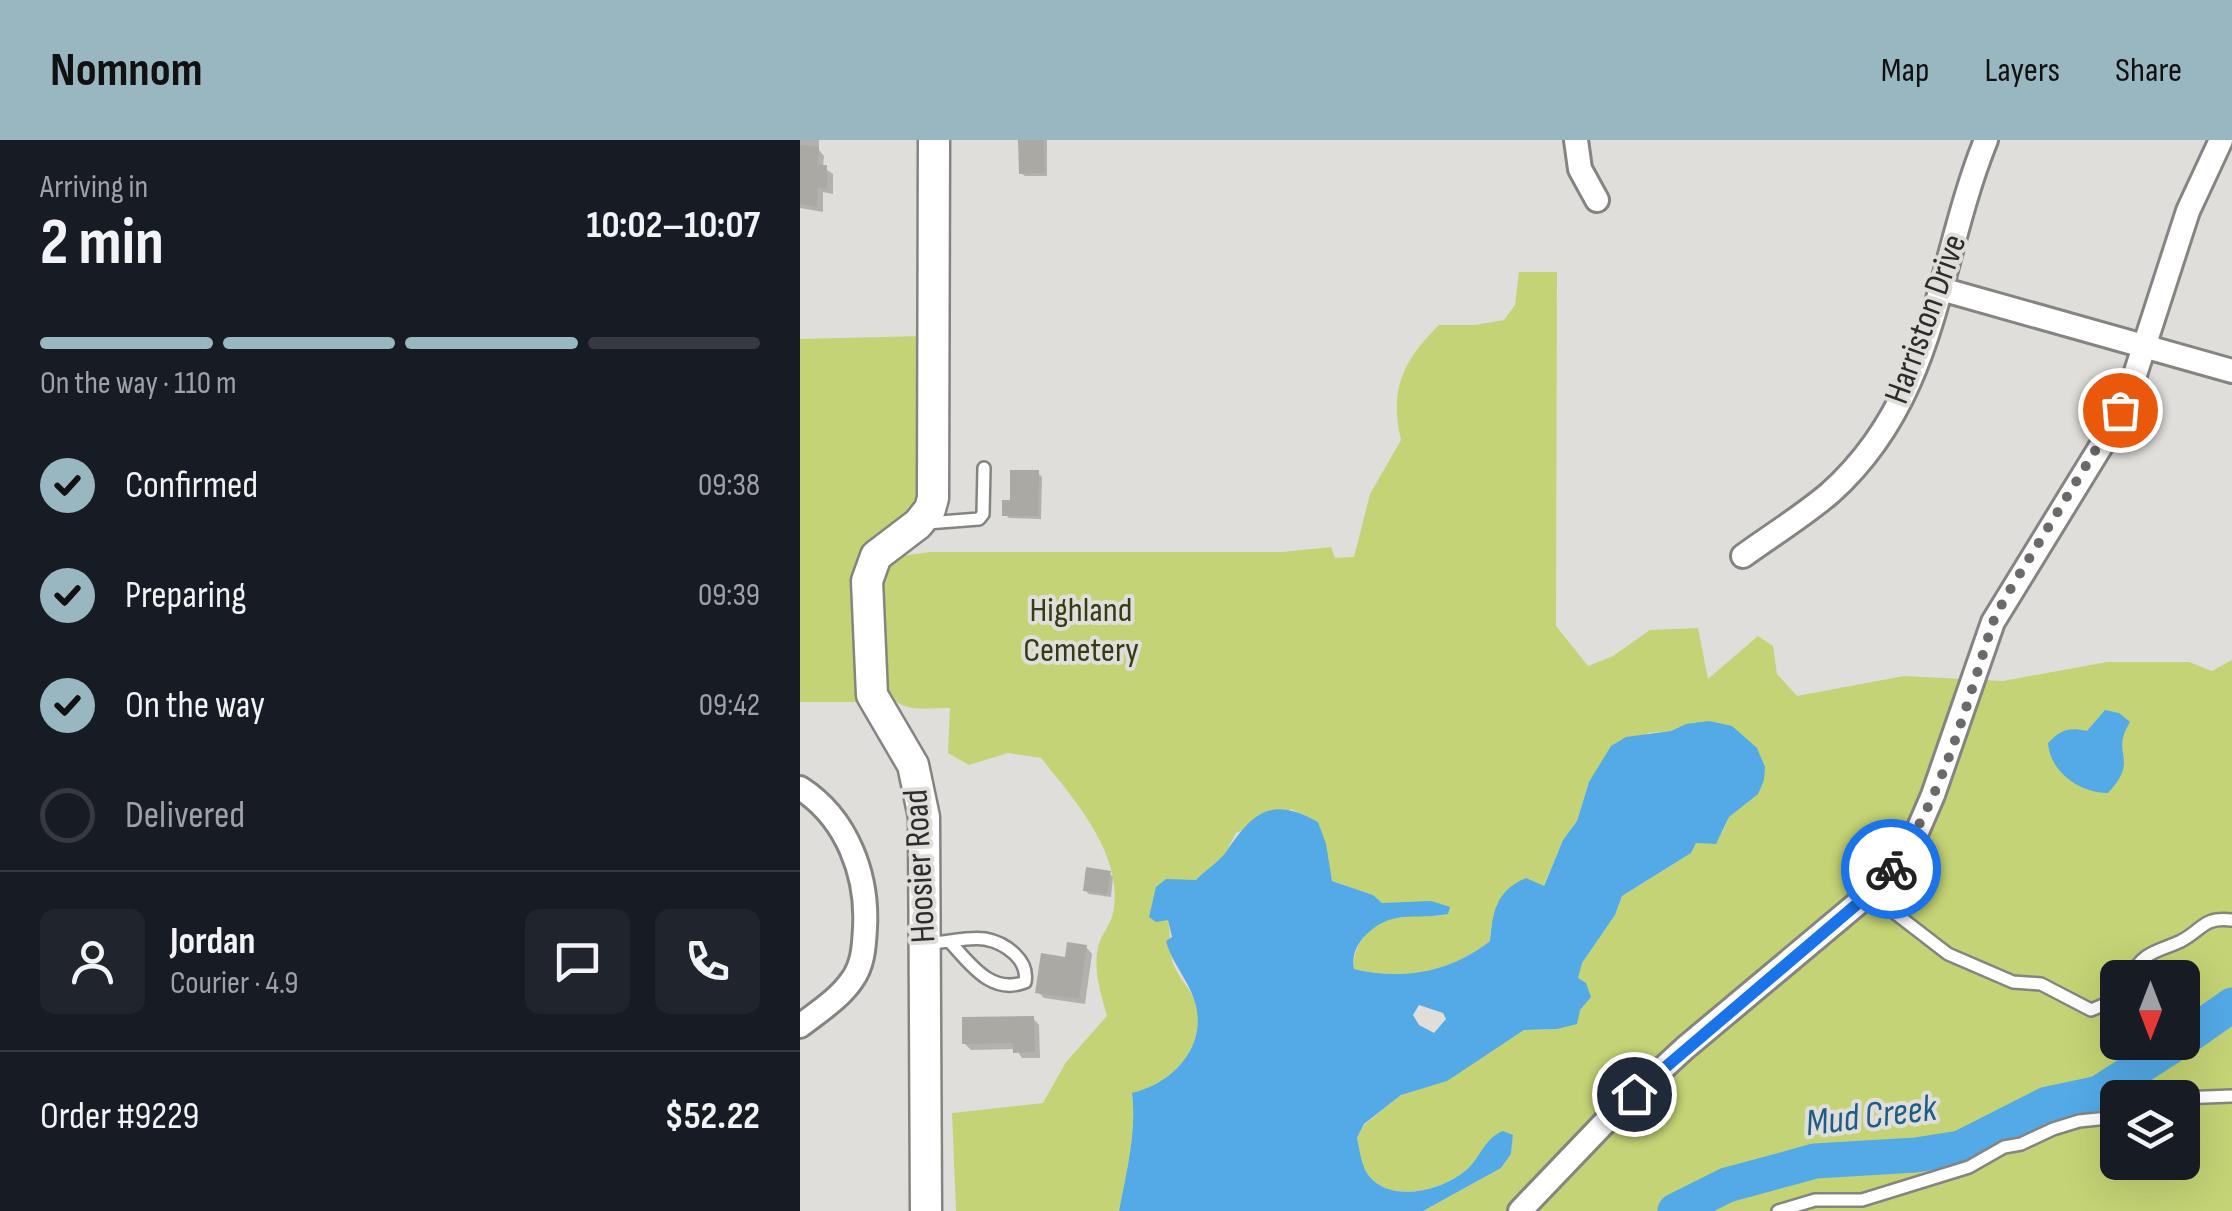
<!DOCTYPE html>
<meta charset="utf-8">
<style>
:root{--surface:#171b24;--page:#20242c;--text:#f1f3f6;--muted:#9ea1a6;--line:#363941;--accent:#98b7c1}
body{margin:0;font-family:"Sofia Sans Condensed",sans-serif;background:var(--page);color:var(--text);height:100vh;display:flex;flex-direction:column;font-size:38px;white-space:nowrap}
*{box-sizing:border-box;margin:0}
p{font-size:32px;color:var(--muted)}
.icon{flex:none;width:55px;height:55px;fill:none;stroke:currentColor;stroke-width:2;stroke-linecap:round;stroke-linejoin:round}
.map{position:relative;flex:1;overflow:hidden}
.drawer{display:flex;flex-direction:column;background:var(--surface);width:800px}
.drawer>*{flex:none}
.needle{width:65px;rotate:180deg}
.controls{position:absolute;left:1300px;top:820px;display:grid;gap:20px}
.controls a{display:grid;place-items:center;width:100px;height:100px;border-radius:15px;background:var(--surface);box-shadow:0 10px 40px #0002;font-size:50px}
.pin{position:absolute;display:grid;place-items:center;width:85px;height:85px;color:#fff;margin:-42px;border:5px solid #fff;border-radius:50%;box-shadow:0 2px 10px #0007}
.courier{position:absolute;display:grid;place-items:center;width:100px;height:100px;margin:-50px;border:8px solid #1a73e8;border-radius:50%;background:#fff;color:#222;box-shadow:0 2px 12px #0007}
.summary em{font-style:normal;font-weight:700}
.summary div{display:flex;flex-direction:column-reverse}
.summary{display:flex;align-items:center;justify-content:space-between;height:170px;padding:0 40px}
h1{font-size:65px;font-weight:700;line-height:75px}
.bar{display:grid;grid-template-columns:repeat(4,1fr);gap:15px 10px;align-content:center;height:120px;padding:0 40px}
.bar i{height:12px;border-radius:8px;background:var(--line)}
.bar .on{background:var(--accent)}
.bar p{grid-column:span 4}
.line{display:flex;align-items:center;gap:25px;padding:0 40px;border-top:2px solid var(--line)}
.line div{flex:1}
.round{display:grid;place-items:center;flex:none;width:105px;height:105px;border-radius:15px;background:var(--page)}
ol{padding:0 40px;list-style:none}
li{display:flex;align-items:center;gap:30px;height:110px}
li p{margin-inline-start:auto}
li .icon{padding:10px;border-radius:50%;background:var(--accent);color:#111;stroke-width:4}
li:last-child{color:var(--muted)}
li i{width:55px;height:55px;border:5px solid var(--line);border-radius:50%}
header{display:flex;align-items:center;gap:60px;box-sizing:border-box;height:140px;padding:0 50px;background:var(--accent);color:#111}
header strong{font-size:48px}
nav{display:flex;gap:55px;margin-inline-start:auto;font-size:35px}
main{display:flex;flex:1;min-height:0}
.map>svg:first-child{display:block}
.green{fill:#c4d375;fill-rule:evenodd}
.water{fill:#53aae7;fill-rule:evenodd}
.shadow{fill:#0003}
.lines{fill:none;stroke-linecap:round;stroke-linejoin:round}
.river{stroke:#53aae7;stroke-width:35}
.building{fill:#aaa9a4}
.service-casing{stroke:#858480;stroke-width:16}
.minor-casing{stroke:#858480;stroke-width:28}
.tertiary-casing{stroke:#858480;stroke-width:35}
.service{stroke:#fff;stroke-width:11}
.minor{stroke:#fff;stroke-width:22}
.tertiary{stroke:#fff;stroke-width:30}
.done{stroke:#6c6a68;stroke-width:10;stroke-dasharray:0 18}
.route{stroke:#1a73e8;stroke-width:12}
.labels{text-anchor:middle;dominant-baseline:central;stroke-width:8;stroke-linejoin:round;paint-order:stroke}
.street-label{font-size:35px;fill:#2d2c2b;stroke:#e0deda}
.park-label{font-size:35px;fill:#353b13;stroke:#e0deda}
.water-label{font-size:38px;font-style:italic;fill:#1e5d86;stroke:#e0deda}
</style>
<header>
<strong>Nomnom</strong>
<nav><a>Map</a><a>Layers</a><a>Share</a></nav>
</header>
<main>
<section class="drawer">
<div class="summary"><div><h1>2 min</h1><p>Arriving in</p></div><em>10:02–10:07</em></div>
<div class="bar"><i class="on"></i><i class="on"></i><i class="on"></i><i></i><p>On the way · 110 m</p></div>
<ol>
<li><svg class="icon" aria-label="check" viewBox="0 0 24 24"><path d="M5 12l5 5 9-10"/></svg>Confirmed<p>09:38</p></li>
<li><svg class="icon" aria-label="check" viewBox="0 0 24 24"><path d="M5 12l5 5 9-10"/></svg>Preparing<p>09:39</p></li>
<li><svg class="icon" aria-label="check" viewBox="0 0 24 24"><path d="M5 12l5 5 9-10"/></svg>On the way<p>09:42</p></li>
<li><i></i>Delivered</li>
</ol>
<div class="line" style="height:180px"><a class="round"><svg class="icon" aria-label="person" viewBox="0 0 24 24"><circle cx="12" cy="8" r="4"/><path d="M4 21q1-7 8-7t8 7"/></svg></a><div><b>Jordan</b><p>Courier · 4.9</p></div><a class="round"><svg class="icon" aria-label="chat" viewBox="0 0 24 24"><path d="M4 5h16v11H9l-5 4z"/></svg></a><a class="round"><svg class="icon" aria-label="phone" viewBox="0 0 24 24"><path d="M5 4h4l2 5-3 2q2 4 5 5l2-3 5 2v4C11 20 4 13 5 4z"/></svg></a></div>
<div class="line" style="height:130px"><div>Order #9229</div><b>$52.22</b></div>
</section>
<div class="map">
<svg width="1432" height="1071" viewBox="0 0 1432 1071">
<rect width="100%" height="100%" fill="#e0deda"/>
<g class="green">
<path d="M719 132H757L756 486 788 526 813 516 850 490 898 488 908 539 958 496 973 506 977 534 997 556 1104 536 1203 541 1307 522H1389L1412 531 1432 520V1071H623L701 1028 711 1014 713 996 703 992C681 1005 682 1018 665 1031 641 1050 592 1064 569 1036 561 1026 560 1010 557 998L564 985 601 955 647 940 724 890 757 889 782 823 815 775 822 756 891 713 895 703 922 693 929 677 942 665 886 584 871 591 848 593 789 642 777 681 763 700 743 747 691 787 690 801C651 832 602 841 554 829 550 799 585 771 615 774 627 776 634 777 647 774L650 767 582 763 573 755 532 741 518 682 491 669 436 693 424 716 396 740 368 780C371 793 369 806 372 819 375 836 394 850 397 868 404 911 371 943 332 954 337 992 326 1033 319 1071H156L152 973 243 963 266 922 307 876C301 853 291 825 300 801 304 791 311 783 313 773 325 716 274 659 241 618L208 613 169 625 148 613 150 568C124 568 95 575 86 545L81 438 95 417 130 412H482L531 407 535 418 554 417 570 354 601 300C589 249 603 221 639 185H675L704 180 715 165ZM1318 838H1382V902H1318ZM1318 958H1382V1022H1318Z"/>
<path d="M124 196V357C107 384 68 388 57 417L58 562H0V199Z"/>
</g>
<g class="water">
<path d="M1305 570 1319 573 1330 582C1309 616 1341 618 1308 653 1280 653 1250 632 1248 603 1261 589 1270 587 1287 591Z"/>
<path d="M909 581 932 586 948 600 957 608 965 627 964 640 958 654 929 677 916 704 896 703 891 713 822 756 815 775 782 823 778 838 786 843 791 857 780 870 777 884 757 889 724 890 647 941 601 955 564 984 557 998C560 1010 561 1026 569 1036 592 1064 642 1050 665 1031 681 1018 683 999 703 991L713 995 711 1014 701 1028 623 1071H319C326 1033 337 992 332 953 371 944 406 909 396 866 391 843 372 824 366 801L372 797 368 780 356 782 349 777 356 747 366 739 396 740C405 730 418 723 426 712 453 672 471 656 518 682L526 704 532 741 573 755 582 763 631 761 650 767 648 774C613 781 592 767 563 798 555 808 552 817 554 829 602 841 651 832 690 801 693 771 696 751 726 738L744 746 763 700 777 681 789 642 811 606 826 597 871 591 886 584ZM619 865 643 873 646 879 634 893 619 885 613 875Z"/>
</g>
<g class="shadow">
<polygon points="0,0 19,0 19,10 24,16 23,27 33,34 33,54 23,52 23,72 0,68"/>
<polygon points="221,0 247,0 247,36 225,36 221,33"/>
<polygon points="238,333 242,337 241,379 209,378 205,374 213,362"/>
<polygon points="309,733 313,737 311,757 289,754 285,750"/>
<polygon points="286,807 292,814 285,864 244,858 238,852"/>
<polygon points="233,878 239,885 240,918 222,918 216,909 171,910 164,903"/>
</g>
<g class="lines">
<g class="river">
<polyline points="1382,900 1432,865"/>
<polyline points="875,1071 927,1045 1015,1021 1116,1015 1160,1008 1247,964 1299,953 1378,902"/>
</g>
</g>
<g class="building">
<polygon points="218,0 244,0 245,33 219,34"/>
<polygon points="0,5 19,7 18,25 27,25 27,49 18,47 17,67 0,64"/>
<polygon points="210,330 239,330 238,376 202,376 202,360 210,360"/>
<polygon points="286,727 311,731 307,754 283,751"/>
<polygon points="267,802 287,805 279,859 235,853 241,813 265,817"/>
<polygon points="234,876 235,912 213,913 213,903 162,904 162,877"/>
</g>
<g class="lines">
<defs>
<g id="service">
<polyline points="127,383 179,379 183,374 184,328"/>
<polyline points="1069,753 1148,814 1213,842 1241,844 1291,870 1308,863 1318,852"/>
<path d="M129 803C147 803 168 796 185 799 206 803 229 820 225 842 192 855 171 825 151 803"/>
<path d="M1329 838C1345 810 1355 813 1381 801 1404 789 1402 777 1432 780"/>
<polyline points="1379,958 1432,956"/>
<polyline points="978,1071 1015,1060 1062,1060 1169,1027 1204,1007 1221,1004 1253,989 1279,981 1318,977"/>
</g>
<g id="minor">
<polyline points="776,0 780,29 797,60"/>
<polyline points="1141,149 1432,231"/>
<path d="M943 416C972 395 1003 376 1030 353 1138 256 1136 124 1186 0"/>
<path d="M0 648C47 678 68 735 65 788 64 807 63 825 52 840 39 859 18 872 0 886"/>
<polyline points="720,1071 809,978 885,908 1063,759 1084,739 1117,692 1133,655 1193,482 1309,293 1331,247 1388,71 1421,0"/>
</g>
<polyline id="tertiary" points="126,1071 124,677 113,625 72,555 67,441 76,416 118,384 130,369 133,358 134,0"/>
</defs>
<use href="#service" class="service-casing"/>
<use href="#minor" class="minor-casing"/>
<use href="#tertiary" class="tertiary-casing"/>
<use href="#service" class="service"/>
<use href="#minor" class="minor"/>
<use href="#tertiary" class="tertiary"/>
</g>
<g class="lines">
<path class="done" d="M1091 729C1141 664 1168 560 1193 482L1205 458 1320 270"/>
<polyline class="route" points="834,954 1063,759 1091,729"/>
</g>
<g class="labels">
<g class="street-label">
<text transform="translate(1126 179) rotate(-70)">Harriston Drive</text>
<text transform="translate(120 726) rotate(-93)">Hoosier Road</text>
</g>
<g class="park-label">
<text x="281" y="470">Highland<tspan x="281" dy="40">Cemetery</tspan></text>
</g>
<g class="water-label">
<text transform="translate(1071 976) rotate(-7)">Mud Creek</text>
</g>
</g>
</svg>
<div class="controls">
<a><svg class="needle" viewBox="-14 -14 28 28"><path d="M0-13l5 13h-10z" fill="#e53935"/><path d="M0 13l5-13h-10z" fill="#9ea1a6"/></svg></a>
<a><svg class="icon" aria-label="layers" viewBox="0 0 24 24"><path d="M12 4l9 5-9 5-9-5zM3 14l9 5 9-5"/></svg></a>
</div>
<div class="pin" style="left:1320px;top:270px;background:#ea580c"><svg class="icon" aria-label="bag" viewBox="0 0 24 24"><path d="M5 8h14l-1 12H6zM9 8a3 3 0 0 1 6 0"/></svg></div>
<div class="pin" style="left:834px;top:954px;background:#1f2937"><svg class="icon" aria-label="home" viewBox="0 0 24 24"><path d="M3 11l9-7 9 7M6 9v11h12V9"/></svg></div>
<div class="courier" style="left:1091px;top:729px"><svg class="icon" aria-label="bike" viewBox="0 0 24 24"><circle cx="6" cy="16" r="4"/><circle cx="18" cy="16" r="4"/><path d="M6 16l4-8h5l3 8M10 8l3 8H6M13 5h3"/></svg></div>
</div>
</main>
